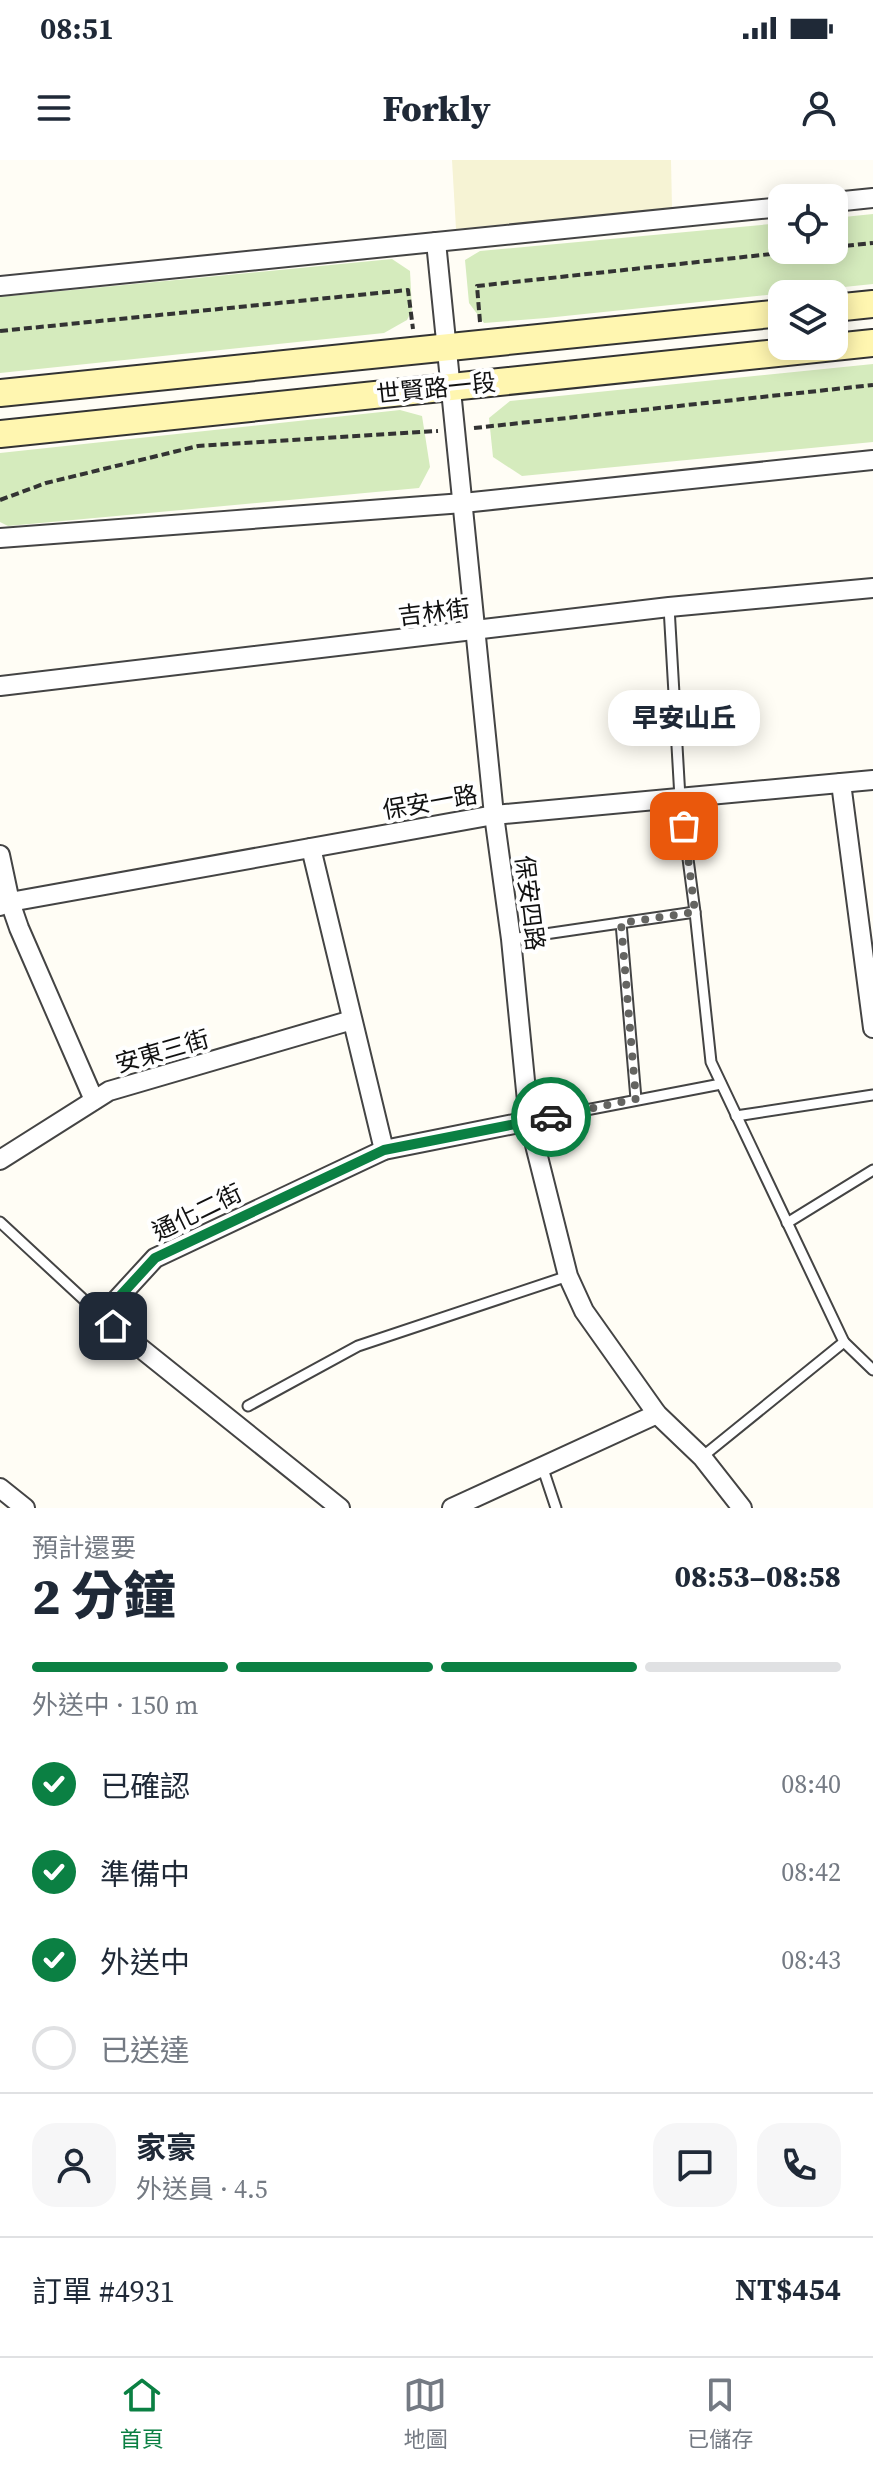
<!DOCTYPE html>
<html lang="zh-TW">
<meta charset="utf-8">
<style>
:root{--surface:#fff;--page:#f6f6f7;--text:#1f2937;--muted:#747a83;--line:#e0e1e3;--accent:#0b8043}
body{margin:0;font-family:"Source Serif 4","Noto Sans TC",serif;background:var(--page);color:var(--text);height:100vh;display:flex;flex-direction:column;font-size:30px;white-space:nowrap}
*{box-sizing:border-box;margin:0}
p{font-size:26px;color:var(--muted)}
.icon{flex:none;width:44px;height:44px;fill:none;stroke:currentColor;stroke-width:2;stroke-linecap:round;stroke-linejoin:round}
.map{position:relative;height:1348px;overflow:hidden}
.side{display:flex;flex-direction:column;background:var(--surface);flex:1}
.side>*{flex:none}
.tools{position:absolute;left:768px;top:24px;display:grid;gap:16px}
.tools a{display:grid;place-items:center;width:80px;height:80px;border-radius:16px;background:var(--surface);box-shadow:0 4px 20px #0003;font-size:40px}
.pin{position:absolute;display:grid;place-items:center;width:68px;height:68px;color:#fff;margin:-34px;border-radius:16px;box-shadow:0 4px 12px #0006}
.courier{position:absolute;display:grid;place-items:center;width:80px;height:80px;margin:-40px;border:6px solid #0b8043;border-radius:50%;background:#fff;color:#222;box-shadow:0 2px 10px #0007}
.bubble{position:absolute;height:56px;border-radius:24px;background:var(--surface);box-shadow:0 4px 20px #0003;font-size:26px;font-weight:800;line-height:56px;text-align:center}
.summary em{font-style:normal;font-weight:800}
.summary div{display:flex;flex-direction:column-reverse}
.summary{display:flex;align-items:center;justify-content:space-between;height:136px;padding:0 32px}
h1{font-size:52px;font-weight:800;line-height:60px}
.bar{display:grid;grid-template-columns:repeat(4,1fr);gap:12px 8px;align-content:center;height:96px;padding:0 32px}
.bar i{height:10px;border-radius:6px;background:var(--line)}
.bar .on{background:var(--accent)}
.bar p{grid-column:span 4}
.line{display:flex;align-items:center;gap:20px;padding:0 32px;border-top:2px solid var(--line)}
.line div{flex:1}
.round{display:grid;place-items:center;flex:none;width:84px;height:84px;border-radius:24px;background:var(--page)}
ol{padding:0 32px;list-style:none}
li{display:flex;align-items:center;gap:24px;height:88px}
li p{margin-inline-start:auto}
li .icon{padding:8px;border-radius:50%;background:var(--accent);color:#fff;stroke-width:4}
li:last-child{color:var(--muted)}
li i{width:44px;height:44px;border:4px solid var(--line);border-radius:50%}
.status{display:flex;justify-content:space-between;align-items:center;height:56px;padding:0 40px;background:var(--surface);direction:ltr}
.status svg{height:22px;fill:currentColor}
header{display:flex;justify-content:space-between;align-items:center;height:104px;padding:0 32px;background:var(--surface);font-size:36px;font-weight:800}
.tabs{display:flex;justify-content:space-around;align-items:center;height:112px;border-top:2px solid var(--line);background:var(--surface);font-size:22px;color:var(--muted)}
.tabs a{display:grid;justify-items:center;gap:4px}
.tabs .on{color:var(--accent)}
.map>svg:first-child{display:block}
.farmland{fill:#f6f3d4}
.green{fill:#d5ebbd}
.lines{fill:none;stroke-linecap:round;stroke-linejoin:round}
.lane-casing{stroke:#444;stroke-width:13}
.street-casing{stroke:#444;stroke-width:22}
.secondary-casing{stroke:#333;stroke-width:30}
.path{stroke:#333;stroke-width:4;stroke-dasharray:8 4;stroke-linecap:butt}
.lane{stroke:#fff;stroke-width:9}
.street{stroke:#fff;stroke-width:18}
.secondary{stroke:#fff6b0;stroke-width:26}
.done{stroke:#646461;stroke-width:8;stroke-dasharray:0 14.4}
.route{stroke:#0b8043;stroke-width:10}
.labels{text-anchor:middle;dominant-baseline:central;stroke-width:8;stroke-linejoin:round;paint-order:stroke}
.street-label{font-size:24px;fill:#111;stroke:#fff}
</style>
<div class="status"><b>08:51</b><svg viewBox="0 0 49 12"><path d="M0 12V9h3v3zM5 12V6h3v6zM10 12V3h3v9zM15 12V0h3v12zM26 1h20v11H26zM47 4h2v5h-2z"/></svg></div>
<header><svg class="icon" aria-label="menu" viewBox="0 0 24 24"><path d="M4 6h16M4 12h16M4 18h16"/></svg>Forkly<svg class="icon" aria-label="person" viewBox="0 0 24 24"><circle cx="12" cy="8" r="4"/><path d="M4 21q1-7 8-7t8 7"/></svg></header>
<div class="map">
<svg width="873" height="1348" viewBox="0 0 873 1348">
<rect width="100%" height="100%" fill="#fffdf5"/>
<polygon class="farmland" points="452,0 671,0 672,48 456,69"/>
<g class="green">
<polygon points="873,54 873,124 546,158 484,163 469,143 465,100 480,91 782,63 782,90 834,90 834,58"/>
<polygon points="392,99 410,111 412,150 407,160 384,173 0,213 0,137"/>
<polygon points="873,204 873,282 522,316 493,297 489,258 510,241"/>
<polygon points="400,250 422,256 430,307 419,328 8,366 0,362 0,293"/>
</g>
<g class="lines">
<defs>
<g id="lane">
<polyline points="669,447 680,638 695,752 711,902 844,1182 702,1297"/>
<polyline points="621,763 636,939"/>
<polyline points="511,779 695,752"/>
<polyline points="736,956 873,935"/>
<polyline points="529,961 721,924"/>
<polyline points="0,1062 109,1163"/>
<polyline points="787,1063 873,1010"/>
<polyline points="844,1182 873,1210"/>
<polyline points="248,1246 358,1186 568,1116"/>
<polyline points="542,1306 556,1348"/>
</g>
<g id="street">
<polyline points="834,42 873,38"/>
<polyline points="436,82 494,655 511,779 529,961 568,1116 584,1151 657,1254 702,1297 742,1348"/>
<polyline points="0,126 782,47"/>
<polyline points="0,378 463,343 873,300"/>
<polyline points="0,526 669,447 873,428"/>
<polyline points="841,623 873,868"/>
<polyline points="311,688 384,990"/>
<polyline points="0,695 10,742 19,768 94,940"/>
<polyline points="0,746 10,742 494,655 873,620"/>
<polyline points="0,1000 109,931 352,860"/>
<polyline points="0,1328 25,1348"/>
<polyline points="340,1348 113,1166 110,1147 155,1098 384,990 529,961"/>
<polyline points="452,1348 657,1254"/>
</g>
<g id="secondary">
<polyline points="834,148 873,144"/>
<polyline points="0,233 782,153"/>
<polyline points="0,274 873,183"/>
</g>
</defs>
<use href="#lane" class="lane-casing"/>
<use href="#street" class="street-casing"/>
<use href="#secondary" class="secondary-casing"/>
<g class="path">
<polyline points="834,87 873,83"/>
<polyline points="480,162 477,126 808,90"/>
<polyline points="0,171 408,130 413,169"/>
<polyline points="474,268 873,225"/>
<polyline points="0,340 46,323 198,286 438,271"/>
</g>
<use href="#lane" class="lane"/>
<use href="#street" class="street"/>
<use href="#secondary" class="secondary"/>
</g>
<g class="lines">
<polyline class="done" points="551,957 636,939 621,763 695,752 684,666"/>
<polyline class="route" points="113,1166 110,1147 155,1098 384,990 551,957"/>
</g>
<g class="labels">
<g class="street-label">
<text transform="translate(436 228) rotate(-6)">世賢路一段</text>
<text transform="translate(434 452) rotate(-7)">吉林街</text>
<text transform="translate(430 642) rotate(-10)">保安一路</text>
<text transform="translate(530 743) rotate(83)">保安四路</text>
<text transform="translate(162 891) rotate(-16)">安東三街</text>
<text transform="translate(197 1052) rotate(-26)">通化二街</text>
</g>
</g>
</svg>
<div class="tools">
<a><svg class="icon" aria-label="locate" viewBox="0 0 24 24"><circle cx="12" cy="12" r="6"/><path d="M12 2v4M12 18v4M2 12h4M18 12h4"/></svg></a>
<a><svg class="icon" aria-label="layers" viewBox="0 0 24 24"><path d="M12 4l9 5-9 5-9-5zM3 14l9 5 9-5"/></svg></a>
</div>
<div class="pin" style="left:684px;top:666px;background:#ea580c"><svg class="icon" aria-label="bag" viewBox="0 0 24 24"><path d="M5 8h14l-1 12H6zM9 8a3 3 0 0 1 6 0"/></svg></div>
<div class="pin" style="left:113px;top:1166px;background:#1f2937"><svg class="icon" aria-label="home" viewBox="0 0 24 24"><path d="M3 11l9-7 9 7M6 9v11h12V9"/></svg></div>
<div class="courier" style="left:551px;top:957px"><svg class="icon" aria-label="car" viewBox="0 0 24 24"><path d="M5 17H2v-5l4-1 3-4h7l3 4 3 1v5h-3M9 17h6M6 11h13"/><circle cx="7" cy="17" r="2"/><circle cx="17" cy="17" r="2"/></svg></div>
<div class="bubble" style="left:608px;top:530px;width:152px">早安山丘</div>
</div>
<section class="side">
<div class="summary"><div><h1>2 分鐘</h1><p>預計還要</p></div><em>08:53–08:58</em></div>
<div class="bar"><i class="on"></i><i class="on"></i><i class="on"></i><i></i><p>外送中 · 150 m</p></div>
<ol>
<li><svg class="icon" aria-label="check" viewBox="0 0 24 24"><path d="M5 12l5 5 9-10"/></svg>已確認<p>08:40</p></li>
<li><svg class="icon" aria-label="check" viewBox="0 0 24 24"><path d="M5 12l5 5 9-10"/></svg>準備中<p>08:42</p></li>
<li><svg class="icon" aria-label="check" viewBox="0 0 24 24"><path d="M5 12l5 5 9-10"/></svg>外送中<p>08:43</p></li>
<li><i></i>已送達</li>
</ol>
<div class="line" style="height:144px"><a class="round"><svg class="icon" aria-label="person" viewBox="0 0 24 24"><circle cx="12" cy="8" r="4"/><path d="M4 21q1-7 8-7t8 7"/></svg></a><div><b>家豪</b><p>外送員 · 4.5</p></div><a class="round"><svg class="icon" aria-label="chat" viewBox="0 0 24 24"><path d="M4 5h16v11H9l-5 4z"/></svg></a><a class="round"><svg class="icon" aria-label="phone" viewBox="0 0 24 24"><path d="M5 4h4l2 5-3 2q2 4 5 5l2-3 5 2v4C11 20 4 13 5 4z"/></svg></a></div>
<div class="line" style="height:104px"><div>訂單 #4931</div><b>NT$454</b></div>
</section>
<nav class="tabs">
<a class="on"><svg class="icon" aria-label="home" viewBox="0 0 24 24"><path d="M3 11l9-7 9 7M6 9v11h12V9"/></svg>首頁</a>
<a><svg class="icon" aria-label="map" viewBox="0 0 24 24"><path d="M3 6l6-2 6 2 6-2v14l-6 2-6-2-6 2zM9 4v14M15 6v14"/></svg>地圖</a>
<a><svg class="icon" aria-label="saved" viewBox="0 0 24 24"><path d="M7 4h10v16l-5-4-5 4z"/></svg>已儲存</a>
</nav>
